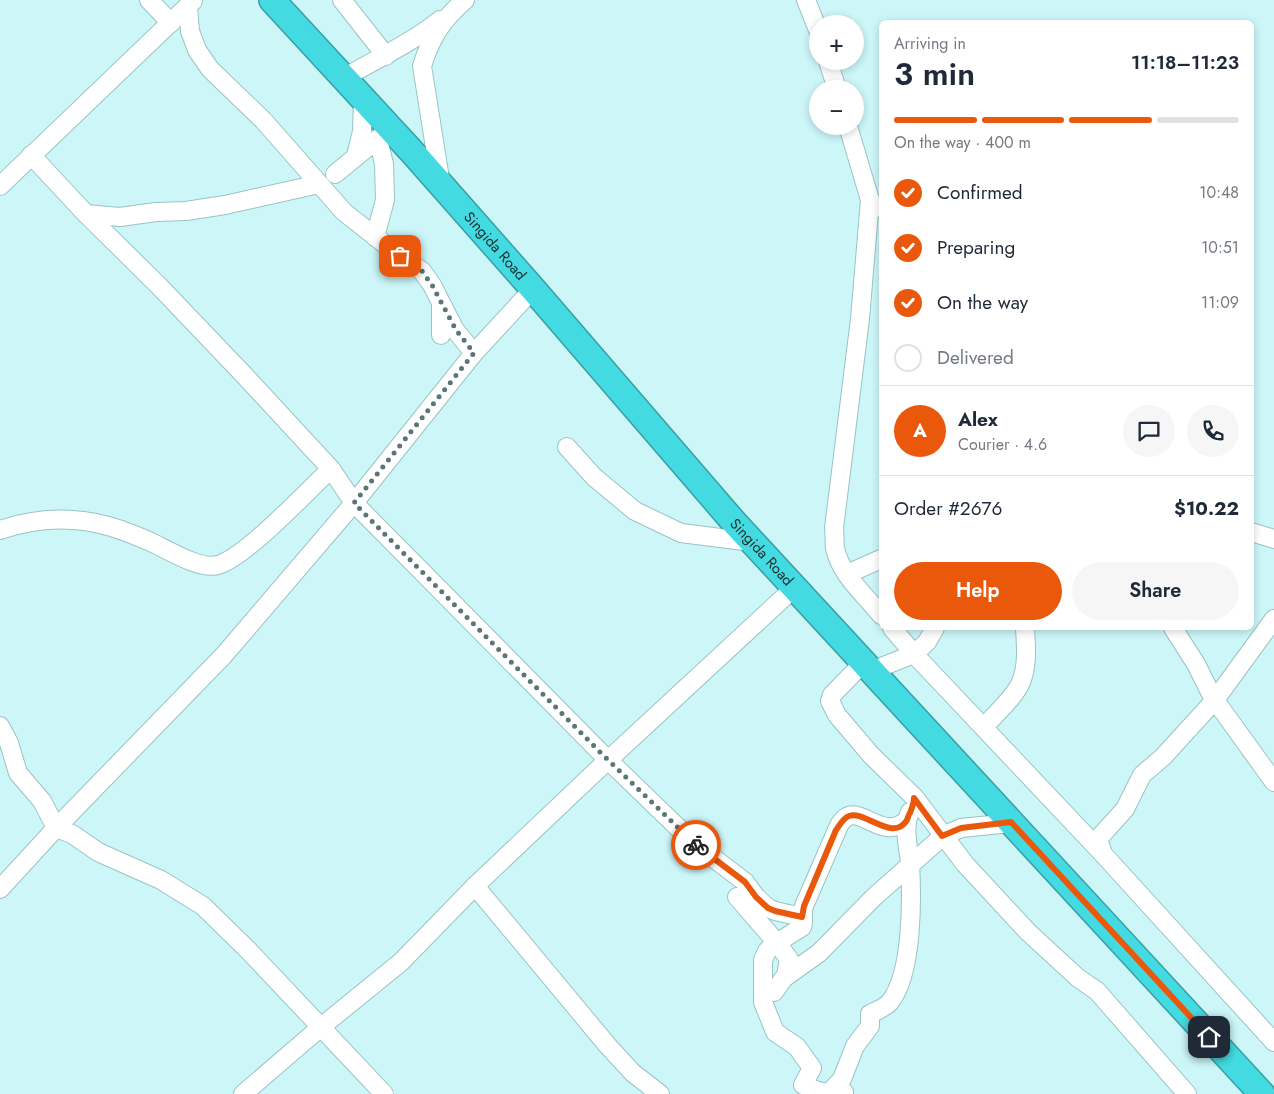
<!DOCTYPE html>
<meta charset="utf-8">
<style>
:root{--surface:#fff;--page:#f6f6f7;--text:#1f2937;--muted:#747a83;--line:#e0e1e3;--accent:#ea580c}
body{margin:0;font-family:Jost,sans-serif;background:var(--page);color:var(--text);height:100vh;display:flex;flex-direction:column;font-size:19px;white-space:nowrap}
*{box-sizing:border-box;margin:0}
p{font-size:16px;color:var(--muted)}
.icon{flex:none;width:28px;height:28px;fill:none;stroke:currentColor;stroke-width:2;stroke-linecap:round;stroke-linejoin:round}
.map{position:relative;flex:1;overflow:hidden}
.panel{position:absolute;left:879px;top:20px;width:375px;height:610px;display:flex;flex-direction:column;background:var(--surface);border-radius:8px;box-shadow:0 2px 8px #0003}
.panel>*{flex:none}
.tools{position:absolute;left:809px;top:15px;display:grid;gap:10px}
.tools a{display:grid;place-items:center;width:55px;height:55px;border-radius:50%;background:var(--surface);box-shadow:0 2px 8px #0003;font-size:25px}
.pin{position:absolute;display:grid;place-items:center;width:42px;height:42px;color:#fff;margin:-21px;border-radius:10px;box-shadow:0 2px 8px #0006}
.courier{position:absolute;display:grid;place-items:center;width:50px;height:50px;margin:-25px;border:4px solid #ea580c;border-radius:50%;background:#fff;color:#222;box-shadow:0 1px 6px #0007}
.summary em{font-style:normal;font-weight:600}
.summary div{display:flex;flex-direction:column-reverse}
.summary{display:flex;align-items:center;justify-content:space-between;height:85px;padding:0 15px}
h1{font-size:32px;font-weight:600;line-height:38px}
.bar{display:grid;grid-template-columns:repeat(4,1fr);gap:8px 5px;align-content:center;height:60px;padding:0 15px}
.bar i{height:6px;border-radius:4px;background:var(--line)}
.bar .selected{background:var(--accent)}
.bar p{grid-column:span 4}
.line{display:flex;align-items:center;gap:12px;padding:0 15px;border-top:1px solid var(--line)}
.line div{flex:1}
.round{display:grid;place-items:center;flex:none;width:52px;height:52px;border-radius:26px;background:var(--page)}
ol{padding:0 15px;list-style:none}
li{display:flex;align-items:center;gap:15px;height:55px}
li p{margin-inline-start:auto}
li .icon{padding:5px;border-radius:50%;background:var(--accent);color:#fff;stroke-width:4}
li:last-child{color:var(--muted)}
li i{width:28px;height:28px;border:2px solid var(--line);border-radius:50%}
.primary-button{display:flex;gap:10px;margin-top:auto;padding:10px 15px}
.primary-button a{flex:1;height:58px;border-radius:30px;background:var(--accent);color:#fff;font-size:20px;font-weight:600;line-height:58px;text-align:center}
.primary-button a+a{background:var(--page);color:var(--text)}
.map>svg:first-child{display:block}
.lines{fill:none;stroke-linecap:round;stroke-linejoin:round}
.minor-casing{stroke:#9ac3c4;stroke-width:20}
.highway-casing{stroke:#379fa3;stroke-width:28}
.minor{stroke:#fff;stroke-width:18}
.highway{stroke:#44dae1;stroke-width:25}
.done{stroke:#5c7677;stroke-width:5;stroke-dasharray:0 9}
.route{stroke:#ea580c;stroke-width:6}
.labels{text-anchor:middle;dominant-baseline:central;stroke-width:4;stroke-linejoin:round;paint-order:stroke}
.street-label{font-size:15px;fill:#203131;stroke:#edfefe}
</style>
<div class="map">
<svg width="1274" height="1094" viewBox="0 0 1274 1094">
<rect width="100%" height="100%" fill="#ccf6f8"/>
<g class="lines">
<defs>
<g id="minor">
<polyline points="149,0 171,23"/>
<polyline points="342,0 386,56"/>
<polyline points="806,0 818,30"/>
<polyline points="188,7 190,31 197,50 210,69 263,120 344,212 400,256 422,271 432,285 455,330 474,353"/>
<polyline points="828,61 837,89"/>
<path d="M344 78C376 59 410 44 440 20"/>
<polyline points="848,126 870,200 876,208"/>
<polyline points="31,155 86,214 159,286 244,375 331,469 354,503 608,760 695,844 745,882 756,897 768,908 775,911 802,917"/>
<polyline points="356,156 362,131 363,100"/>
<polyline points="335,174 385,133"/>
<path d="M441 185 422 66C431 37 442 20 465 0"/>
<polyline points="0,186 193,1"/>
<path d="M870 200 860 319 834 528C835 535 834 541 835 548 840 574 865 595 881 615"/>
<polyline points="86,214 120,217 156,212 186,211 225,205 319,184"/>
<polyline points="375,237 385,200 384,164 378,139"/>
<polyline points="441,335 441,305"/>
<polyline points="567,447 594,477 635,511 681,533 752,542"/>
<path d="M0 530C36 518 72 516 108 526 123 530 137 536 151 542 168 550 200 570 218 565 247 556 306 492 331 469"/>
<polyline points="1251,532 1274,539"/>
<polyline points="847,574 881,559"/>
<polyline points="892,628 914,654 1103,854 1274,1042"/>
<polyline points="1173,628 1196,664 1212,696 1274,782"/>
<polyline points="863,663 832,695 830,701 837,715 871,755 915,798 965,864 1028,932 1078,978 1097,991 1187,1094"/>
<polyline points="871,671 914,654 927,642 935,628"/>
<polyline points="0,726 9,743 18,773 42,801 56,828 72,834 98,852 161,880 203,906 248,950 384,1094"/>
<path d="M984 727C995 714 1015 697 1021 682 1028 665 1026 645 1025 628"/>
<polyline points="1103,854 1098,839 1125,809 1142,775 1163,757 1215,700 1274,619"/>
<polyline points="475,886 608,1046 633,1073 660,1094"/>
<polyline points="0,889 56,828 224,655 354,503 474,353 533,289"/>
<polyline points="737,897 777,943 789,959 786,975 774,992"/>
<polyline points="784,978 819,953 874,897 943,836 961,828 1011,823"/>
<path d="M829 1093 818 1091 803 1085 812 1068 797 1047 775 1032 763 1002V960L767 951 772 946 802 927C805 921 801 913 804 906L837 830C838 827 840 823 843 820 859 802 882 843 907 820"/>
<polyline points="243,1094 321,1027 401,962 475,886 592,775 794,588"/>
<path d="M843 1094 844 1092 837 1090 829 1093 842 1079 855 1046 870 1026V1014C876 1011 886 1007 890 1002 913 973 912 898 910 862 908 846 903 827 910 812"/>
</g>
<g id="highway">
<path id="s1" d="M272 0 414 154 533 289 733 521 1262 1094"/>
</g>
</defs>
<use href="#minor" class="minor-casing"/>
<use href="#highway" class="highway-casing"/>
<use href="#minor" class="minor"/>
<use href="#highway" class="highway"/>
</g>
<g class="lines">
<polyline class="done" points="400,256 422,271 432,285 456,330 474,353 354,503 599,751 696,845"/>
<path class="route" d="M696 845 745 882 756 897 768 908 775 911 802 917 804 906 836 830C840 825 843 818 849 816 865 810 893 843 907 820 908 818 908 815 910 813 912 808 914 803 914 798L942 836 961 828 1011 822 1209 1037"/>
</g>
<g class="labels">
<g class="street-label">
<text stroke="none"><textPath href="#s1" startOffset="332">Singida Road</textPath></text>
<text stroke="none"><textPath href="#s1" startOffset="738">Singida Road</textPath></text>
</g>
</g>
</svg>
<div class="tools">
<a>+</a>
<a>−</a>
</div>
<div class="pin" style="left:400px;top:256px;background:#ea580c"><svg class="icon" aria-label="bag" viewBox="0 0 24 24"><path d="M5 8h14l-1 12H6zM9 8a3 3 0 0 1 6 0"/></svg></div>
<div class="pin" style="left:1209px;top:1037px;background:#1f2937"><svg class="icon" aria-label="home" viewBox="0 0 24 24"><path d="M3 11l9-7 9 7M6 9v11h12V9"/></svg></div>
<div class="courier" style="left:696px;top:845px"><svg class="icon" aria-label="bike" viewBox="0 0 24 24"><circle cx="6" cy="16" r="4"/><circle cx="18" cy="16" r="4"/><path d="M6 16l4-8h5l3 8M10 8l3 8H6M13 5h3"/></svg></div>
<section class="panel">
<div class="summary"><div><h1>3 min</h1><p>Arriving in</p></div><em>11:18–11:23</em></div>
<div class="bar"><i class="selected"></i><i class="selected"></i><i class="selected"></i><i></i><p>On the way · 400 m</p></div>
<ol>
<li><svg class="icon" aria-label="check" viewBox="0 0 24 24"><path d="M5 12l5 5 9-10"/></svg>Confirmed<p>10:48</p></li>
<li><svg class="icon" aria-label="check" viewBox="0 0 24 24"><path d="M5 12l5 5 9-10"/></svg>Preparing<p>10:51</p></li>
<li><svg class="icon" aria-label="check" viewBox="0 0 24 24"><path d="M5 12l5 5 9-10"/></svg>On the way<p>11:09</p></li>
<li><i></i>Delivered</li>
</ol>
<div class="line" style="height:90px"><b class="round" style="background:var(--accent);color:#fff">A</b><div><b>Alex</b><p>Courier · 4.6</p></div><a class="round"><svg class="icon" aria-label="chat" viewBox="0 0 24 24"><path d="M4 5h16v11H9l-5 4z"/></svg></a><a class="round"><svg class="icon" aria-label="phone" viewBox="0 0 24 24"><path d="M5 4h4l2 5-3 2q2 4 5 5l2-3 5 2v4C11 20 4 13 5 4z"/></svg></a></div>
<div class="line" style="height:65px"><div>Order #2676</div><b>$10.22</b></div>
<div class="primary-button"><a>Help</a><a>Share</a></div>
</section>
</div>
